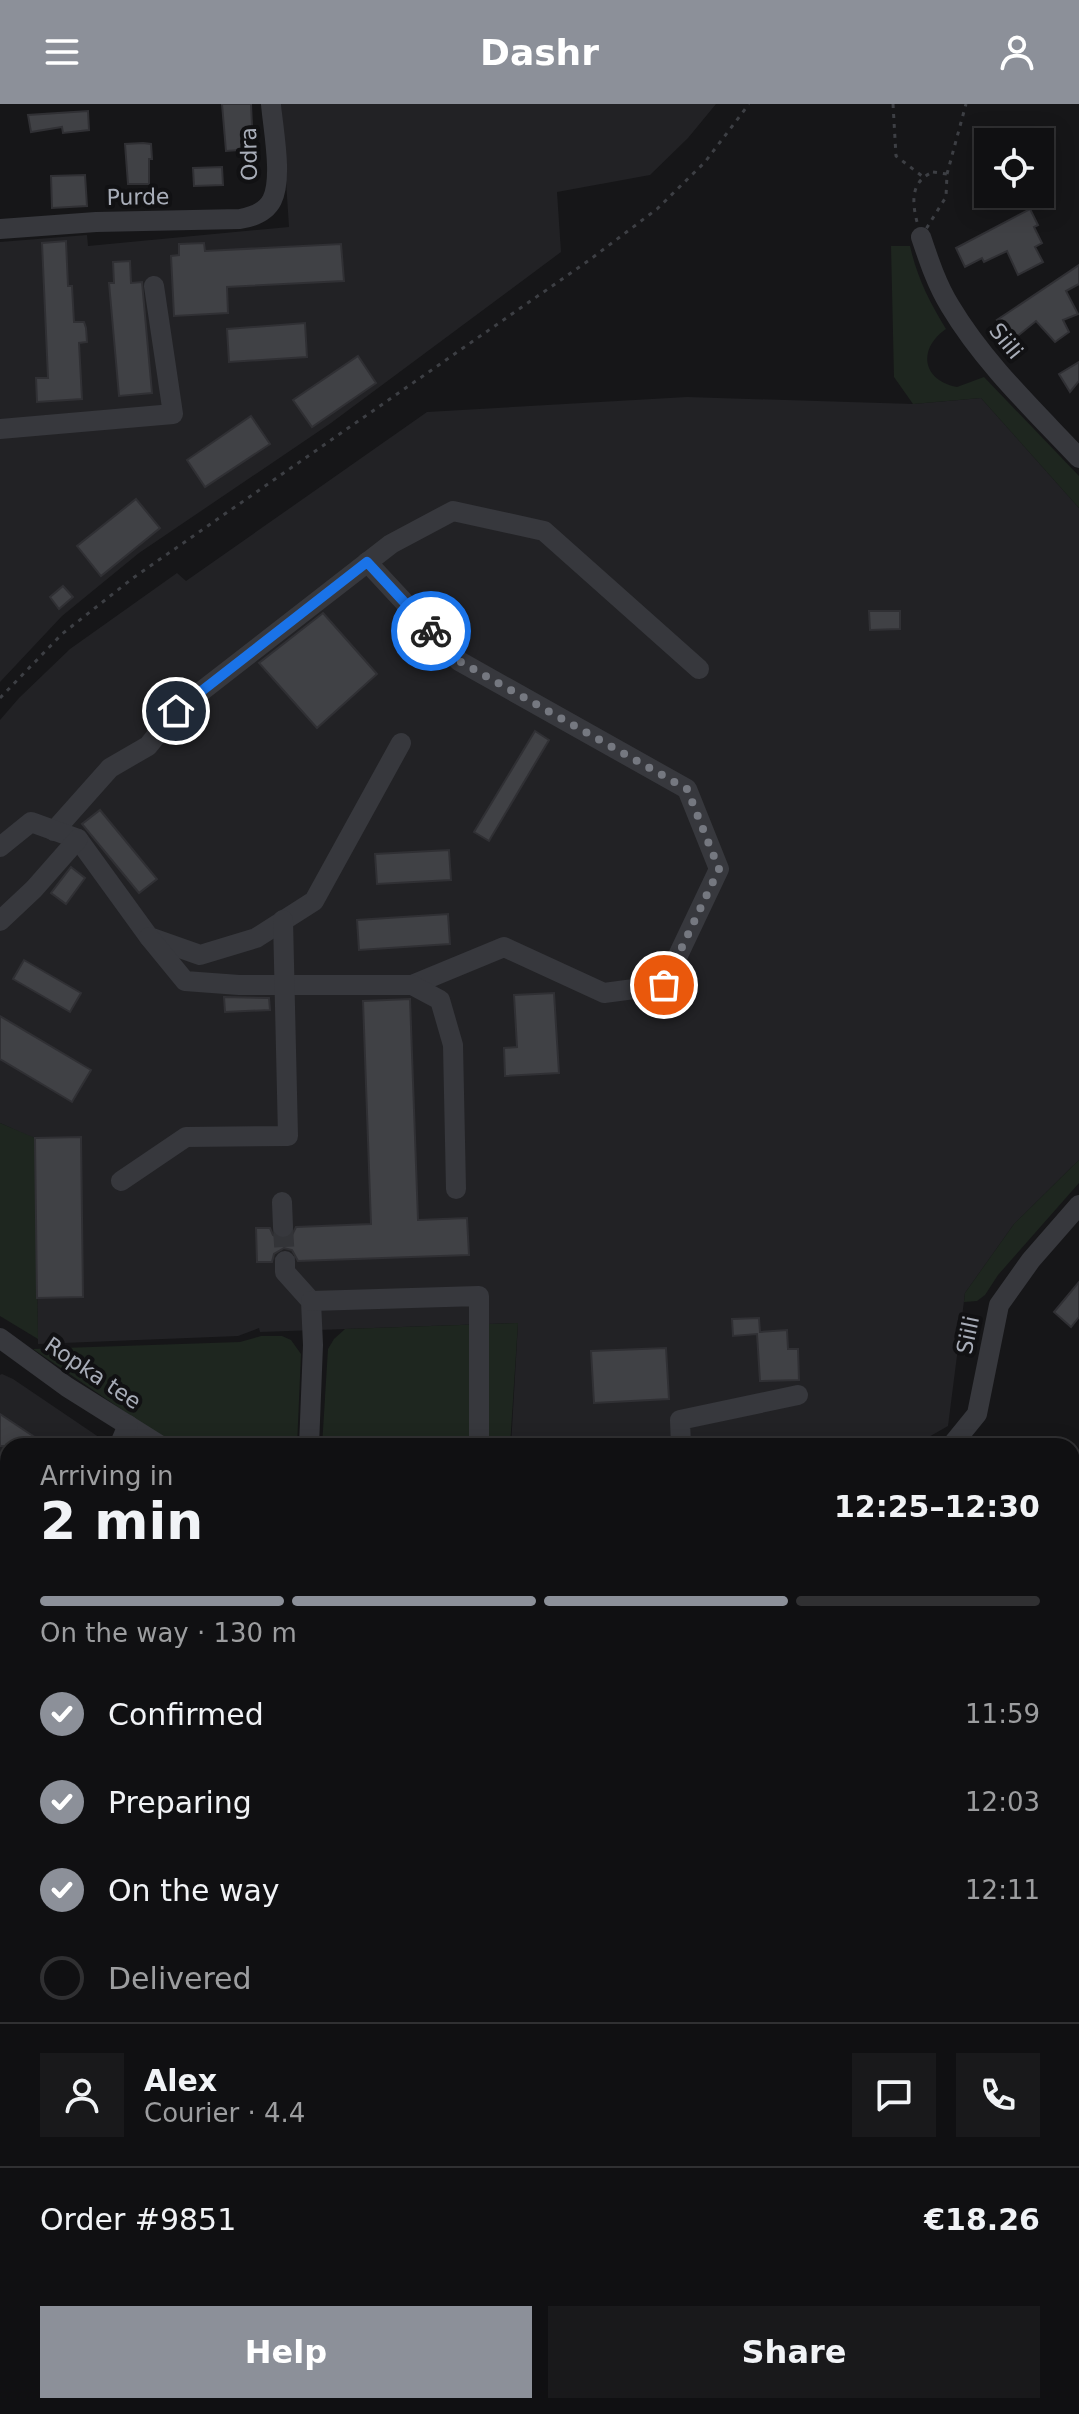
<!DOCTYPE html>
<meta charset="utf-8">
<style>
:root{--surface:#101012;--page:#19191b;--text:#f1f3f6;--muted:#9c9d9f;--line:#303032;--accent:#8c9099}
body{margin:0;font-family:"DejaVu Sans",sans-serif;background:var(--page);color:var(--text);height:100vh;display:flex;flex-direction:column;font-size:30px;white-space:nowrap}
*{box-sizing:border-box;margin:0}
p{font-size:26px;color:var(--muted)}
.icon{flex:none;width:44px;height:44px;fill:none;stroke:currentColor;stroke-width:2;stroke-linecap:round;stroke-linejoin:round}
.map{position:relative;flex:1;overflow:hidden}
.side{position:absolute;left:0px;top:1334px;width:1080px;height:976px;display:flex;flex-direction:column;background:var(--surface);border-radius:24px 24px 0 0;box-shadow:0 4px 20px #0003,0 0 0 2px var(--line)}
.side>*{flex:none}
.buttons{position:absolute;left:974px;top:24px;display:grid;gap:16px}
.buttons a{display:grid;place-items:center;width:80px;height:80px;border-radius:0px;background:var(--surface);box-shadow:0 4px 20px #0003,0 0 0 2px var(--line);font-size:40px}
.pin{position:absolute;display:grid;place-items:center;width:68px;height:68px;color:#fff;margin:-34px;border:4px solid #fff;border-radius:50%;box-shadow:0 2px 8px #0007}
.courier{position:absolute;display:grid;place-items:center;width:80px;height:80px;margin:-40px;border:6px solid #1a73e8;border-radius:50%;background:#fff;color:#222;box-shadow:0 2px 10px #0007}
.head em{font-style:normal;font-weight:700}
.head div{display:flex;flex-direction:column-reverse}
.head{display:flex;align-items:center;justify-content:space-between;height:136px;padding:0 40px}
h1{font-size:52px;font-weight:700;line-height:60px}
.bar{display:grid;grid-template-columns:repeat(4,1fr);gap:12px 8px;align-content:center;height:96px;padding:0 40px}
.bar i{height:10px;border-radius:6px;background:var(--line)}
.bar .on{background:var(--accent)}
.bar p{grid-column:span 4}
.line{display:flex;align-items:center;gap:20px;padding:0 40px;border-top:2px solid var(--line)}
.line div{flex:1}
.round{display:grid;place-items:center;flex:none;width:84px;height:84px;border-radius:0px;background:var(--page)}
ol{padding:0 40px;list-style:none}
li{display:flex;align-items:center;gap:24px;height:88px}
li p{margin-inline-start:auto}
li .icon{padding:8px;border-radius:50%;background:var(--accent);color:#fff;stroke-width:4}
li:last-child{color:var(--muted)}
li i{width:44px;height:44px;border:4px solid var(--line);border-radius:50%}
.cta{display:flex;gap:16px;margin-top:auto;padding:16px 40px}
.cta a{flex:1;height:92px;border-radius:0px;background:var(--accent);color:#fff;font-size:32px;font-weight:700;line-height:92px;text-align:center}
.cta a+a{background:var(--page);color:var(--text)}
header{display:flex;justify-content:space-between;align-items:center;height:104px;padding:0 40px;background:var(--accent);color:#fff;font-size:36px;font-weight:700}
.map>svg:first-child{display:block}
.built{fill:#222225}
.green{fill:#1e261f}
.water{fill:#2c353c}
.building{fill:#404145;stroke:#303034;stroke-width:2}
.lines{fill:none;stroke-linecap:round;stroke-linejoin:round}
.minor-tunnel{stroke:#333438;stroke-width:20;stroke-dasharray:20 10;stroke-linecap:butt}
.path{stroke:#3d3f44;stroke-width:3;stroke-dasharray:4 6;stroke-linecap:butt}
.minor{stroke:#37383d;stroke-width:20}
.done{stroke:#757880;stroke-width:8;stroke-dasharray:0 14.4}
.route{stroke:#1a73e8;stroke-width:10}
.labels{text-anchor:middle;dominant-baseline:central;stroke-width:8;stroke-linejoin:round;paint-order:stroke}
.street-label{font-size:22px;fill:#a8adb8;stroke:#111113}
</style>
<header><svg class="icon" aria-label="menu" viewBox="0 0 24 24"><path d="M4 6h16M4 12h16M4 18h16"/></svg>Dashr<svg class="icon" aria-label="person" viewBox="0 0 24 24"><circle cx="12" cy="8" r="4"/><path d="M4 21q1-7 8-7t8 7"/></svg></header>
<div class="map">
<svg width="1079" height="2310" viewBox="0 0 1079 2310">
<rect width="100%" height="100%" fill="#161618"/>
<g class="built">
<polygon points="281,0 716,0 688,34 650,71 557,88 561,148 331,319 139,449 62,512 0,578 0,138 87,131 88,142 289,123"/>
<polygon points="687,293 913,300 981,294 1079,404 1079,1056 1014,1120 965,1189 948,1322 913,1342 511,1342 518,1219 260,1228 259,1224 238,1232 38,1240 35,1035 0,1019 0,616 19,594 70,545 177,469 186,477 427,308"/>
<polygon points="2,1270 13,1275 112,1342 8,1342 8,1710 0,1710 0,1271"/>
<polygon points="0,1837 8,1837 8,2124 0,2125"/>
<polygon points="167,2302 460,2302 463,2310 69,2310 69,2303 154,2305"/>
</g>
<g class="green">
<path d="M891 142H910C917 173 929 197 946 225 918 244 921 276 957 283L984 273 1079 372V404L981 294 913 300 894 273Z"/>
<polygon points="0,1019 35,1034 38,1235 0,1212"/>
<polygon points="1079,1056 1079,1079 998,1171 985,1191 977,1197 964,1198 965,1189 1014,1120"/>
<polygon points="518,1219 510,1342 322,1342 328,1245 334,1235 345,1225"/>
<polygon points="261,1232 282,1232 291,1236 301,1250 297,1342 175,1342 33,1245 240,1238"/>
<polygon points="1079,1674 1079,2310 1040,2310 1035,2302 1072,2302 1072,1681"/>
<rect x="0" y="1710" width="8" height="127"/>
<rect x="0" y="2188" width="8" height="111"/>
<polygon points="460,2302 762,2302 766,2310 463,2310"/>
</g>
<g class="water">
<polygon points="1079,1361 1079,1674 1072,1681 1072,1366"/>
<polygon points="797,2302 1035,2302 1040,2310 802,2310"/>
</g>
<g class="building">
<polygon points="222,0 251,0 253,45 226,47"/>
<polygon points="88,7 89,26 63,29 62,23 31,28 28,11"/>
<polygon points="143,39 151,40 152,55 149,55 149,80 128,80 125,40"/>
<polygon points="222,63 223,81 194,82 193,64"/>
<polygon points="85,71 87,102 52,104 51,72"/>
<polygon points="1030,105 1038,121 1034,123 1042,139 1035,143 1043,158 1018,171 1007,147 984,158 982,154 965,163 956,144"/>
<polygon points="66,137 68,182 72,182 74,218 84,218 86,224 87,238 79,239 82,295 37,298 36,274 48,274 42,139"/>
<polygon points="204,139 205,147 341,140 344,177 227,183 228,209 174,212 171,152 179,151 179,140"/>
<polygon points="130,157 131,179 142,178 152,289 119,292 109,179 114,179 113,158"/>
<polygon points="1079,161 1079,180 1066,187 1078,210 1063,216 1069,228 1055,238 1036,217 1015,234 997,216"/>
<polygon points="305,219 307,253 229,258 227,225"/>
<polygon points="358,252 376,279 312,323 293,296"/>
<polygon points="1079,258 1079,277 1070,288 1059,270"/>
<polygon points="251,312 270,340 205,383 187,356"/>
<polygon points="136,395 160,424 101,472 77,442"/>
<polygon points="63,482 73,493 59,505 50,493"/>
<polygon points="869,507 900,507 900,525 870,526"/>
<polygon points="323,509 377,570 317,624 259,559"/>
<polygon points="535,627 549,636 489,737 474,728"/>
<polygon points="100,706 157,775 139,789 82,720"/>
<polygon points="449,746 451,776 377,780 375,750"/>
<polygon points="71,763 85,774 66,800 51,789"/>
<polygon points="448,810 450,840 359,846 357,816"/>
<polygon points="24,856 81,889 70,908 13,875"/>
<polygon points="554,889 559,969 505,972 504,944 517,943 514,891"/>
<polygon points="224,893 269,894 270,906 225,908"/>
<polygon points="410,895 418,1116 467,1114 469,1151 298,1157 292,1146 284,1144 274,1150 272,1158 257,1158 256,1124 270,1124 273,1131 283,1136 291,1133 296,1123 371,1120 363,897"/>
<polygon points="0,912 91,966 72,998 0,955"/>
<polygon points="81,1033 83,1193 37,1194 35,1034"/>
<polygon points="1079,1178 1079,1213 1071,1223 1054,1208"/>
<polygon points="759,1214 760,1228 787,1226 788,1245 798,1245 799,1276 760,1277 757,1230 733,1232 732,1215"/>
<polygon points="666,1244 669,1295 594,1299 591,1247"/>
<polygon points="0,1310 48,1342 0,1342"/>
</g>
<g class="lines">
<polyline class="minor-tunnel" points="283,1123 285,1157"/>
<g class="path">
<polyline points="893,0 896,52 922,72"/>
<path d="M933 68 947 70 946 93 921 133C915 110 904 80 933 68Z"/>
<polyline points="947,70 966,0"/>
<polyline points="0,594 62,530 133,474 588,157 657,105 705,58 749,0"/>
<polyline points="1072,1672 1079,1668"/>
<polyline points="1072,1994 1079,1992"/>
<polyline points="0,2178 8,2177"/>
<polyline points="1072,2222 1079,2227"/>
<polyline points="58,2310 60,2302"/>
</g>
<g class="minor">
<path d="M0 125 96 118 240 115C252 113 266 108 272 96 283 74 273 25 271 0"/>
<path d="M921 133C929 157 937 181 950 202 984 259 1034 306 1079 354"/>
<polyline points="0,325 173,310 154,182"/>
<polyline points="367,458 459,557 687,685 719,765 664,881 604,889 504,843 412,881"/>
<polyline points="54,727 110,664 148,642 176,607 391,440 453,407 544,427 699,565"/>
<polyline points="0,743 31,718 78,735 149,833 200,851 256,834 314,797 401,639"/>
<polyline points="0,817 34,785 78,735"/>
<polyline points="149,833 185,877 239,881 412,881 440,896 453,941 456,1085"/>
<polyline points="121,1077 186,1033 288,1032 283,816"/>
<polyline points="282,1098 283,1123"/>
<polyline points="285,1157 285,1168 311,1197 313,1241 309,1342"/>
<polyline points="311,1197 479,1192 479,1342"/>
<polyline points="0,1234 67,1283 161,1342"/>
<polyline points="119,1342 128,1321"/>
<polyline points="681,1342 680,1316 798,1291"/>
<polyline points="951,1342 977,1310 999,1201 1031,1156 1079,1101"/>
<polyline points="0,2151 8,2151"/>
<polyline points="85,2302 86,2310"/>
<polyline points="445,2302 447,2310"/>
<polyline points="227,2310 290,2302"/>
</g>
</g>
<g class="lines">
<polyline class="done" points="431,527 459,557 687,685 719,765 664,881"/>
<polyline class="route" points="176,607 367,458 431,527"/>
</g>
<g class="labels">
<g class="street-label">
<text transform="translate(249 50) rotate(-91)">Odra</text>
<text transform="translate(138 93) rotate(-1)">Purde</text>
<text transform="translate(1006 237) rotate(51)">Siili</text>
<text transform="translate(968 1231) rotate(-78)">Siili</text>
<text transform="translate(93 1269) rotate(34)">Ropka tee</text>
</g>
</g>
</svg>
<div class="buttons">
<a><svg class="icon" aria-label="locate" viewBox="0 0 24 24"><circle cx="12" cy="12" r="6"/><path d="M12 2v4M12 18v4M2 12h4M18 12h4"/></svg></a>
</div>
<div class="pin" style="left:664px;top:881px;background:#ea580c"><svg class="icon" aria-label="bag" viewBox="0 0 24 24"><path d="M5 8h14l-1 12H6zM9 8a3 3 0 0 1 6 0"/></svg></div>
<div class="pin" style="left:176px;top:607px;background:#1f2937"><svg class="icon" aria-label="home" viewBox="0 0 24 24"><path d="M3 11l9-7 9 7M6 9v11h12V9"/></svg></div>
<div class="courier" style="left:431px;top:527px"><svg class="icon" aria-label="bike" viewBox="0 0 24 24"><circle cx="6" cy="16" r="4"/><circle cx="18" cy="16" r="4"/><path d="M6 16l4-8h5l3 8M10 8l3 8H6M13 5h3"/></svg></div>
<section class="side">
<div class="head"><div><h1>2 min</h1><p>Arriving in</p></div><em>12:25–12:30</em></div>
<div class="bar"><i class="on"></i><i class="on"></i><i class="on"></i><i></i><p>On the way · 130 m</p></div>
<ol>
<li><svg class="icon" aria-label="check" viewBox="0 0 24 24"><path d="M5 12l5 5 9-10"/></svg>Confirmed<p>11:59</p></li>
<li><svg class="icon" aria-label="check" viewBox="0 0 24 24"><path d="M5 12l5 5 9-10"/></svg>Preparing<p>12:03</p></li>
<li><svg class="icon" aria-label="check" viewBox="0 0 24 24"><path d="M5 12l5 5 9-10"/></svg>On the way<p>12:11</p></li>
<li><i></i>Delivered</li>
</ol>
<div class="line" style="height:144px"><a class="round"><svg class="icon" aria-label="person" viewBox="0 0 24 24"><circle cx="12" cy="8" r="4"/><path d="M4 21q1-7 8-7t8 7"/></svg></a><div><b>Alex</b><p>Courier · 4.4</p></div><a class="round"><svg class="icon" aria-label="chat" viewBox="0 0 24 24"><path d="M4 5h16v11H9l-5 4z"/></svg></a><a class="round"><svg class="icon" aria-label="phone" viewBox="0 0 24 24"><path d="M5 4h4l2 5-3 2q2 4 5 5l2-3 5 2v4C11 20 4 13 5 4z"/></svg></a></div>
<div class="line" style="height:104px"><div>Order #9851</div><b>€18.26</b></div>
<div class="cta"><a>Help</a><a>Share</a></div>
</section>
</div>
